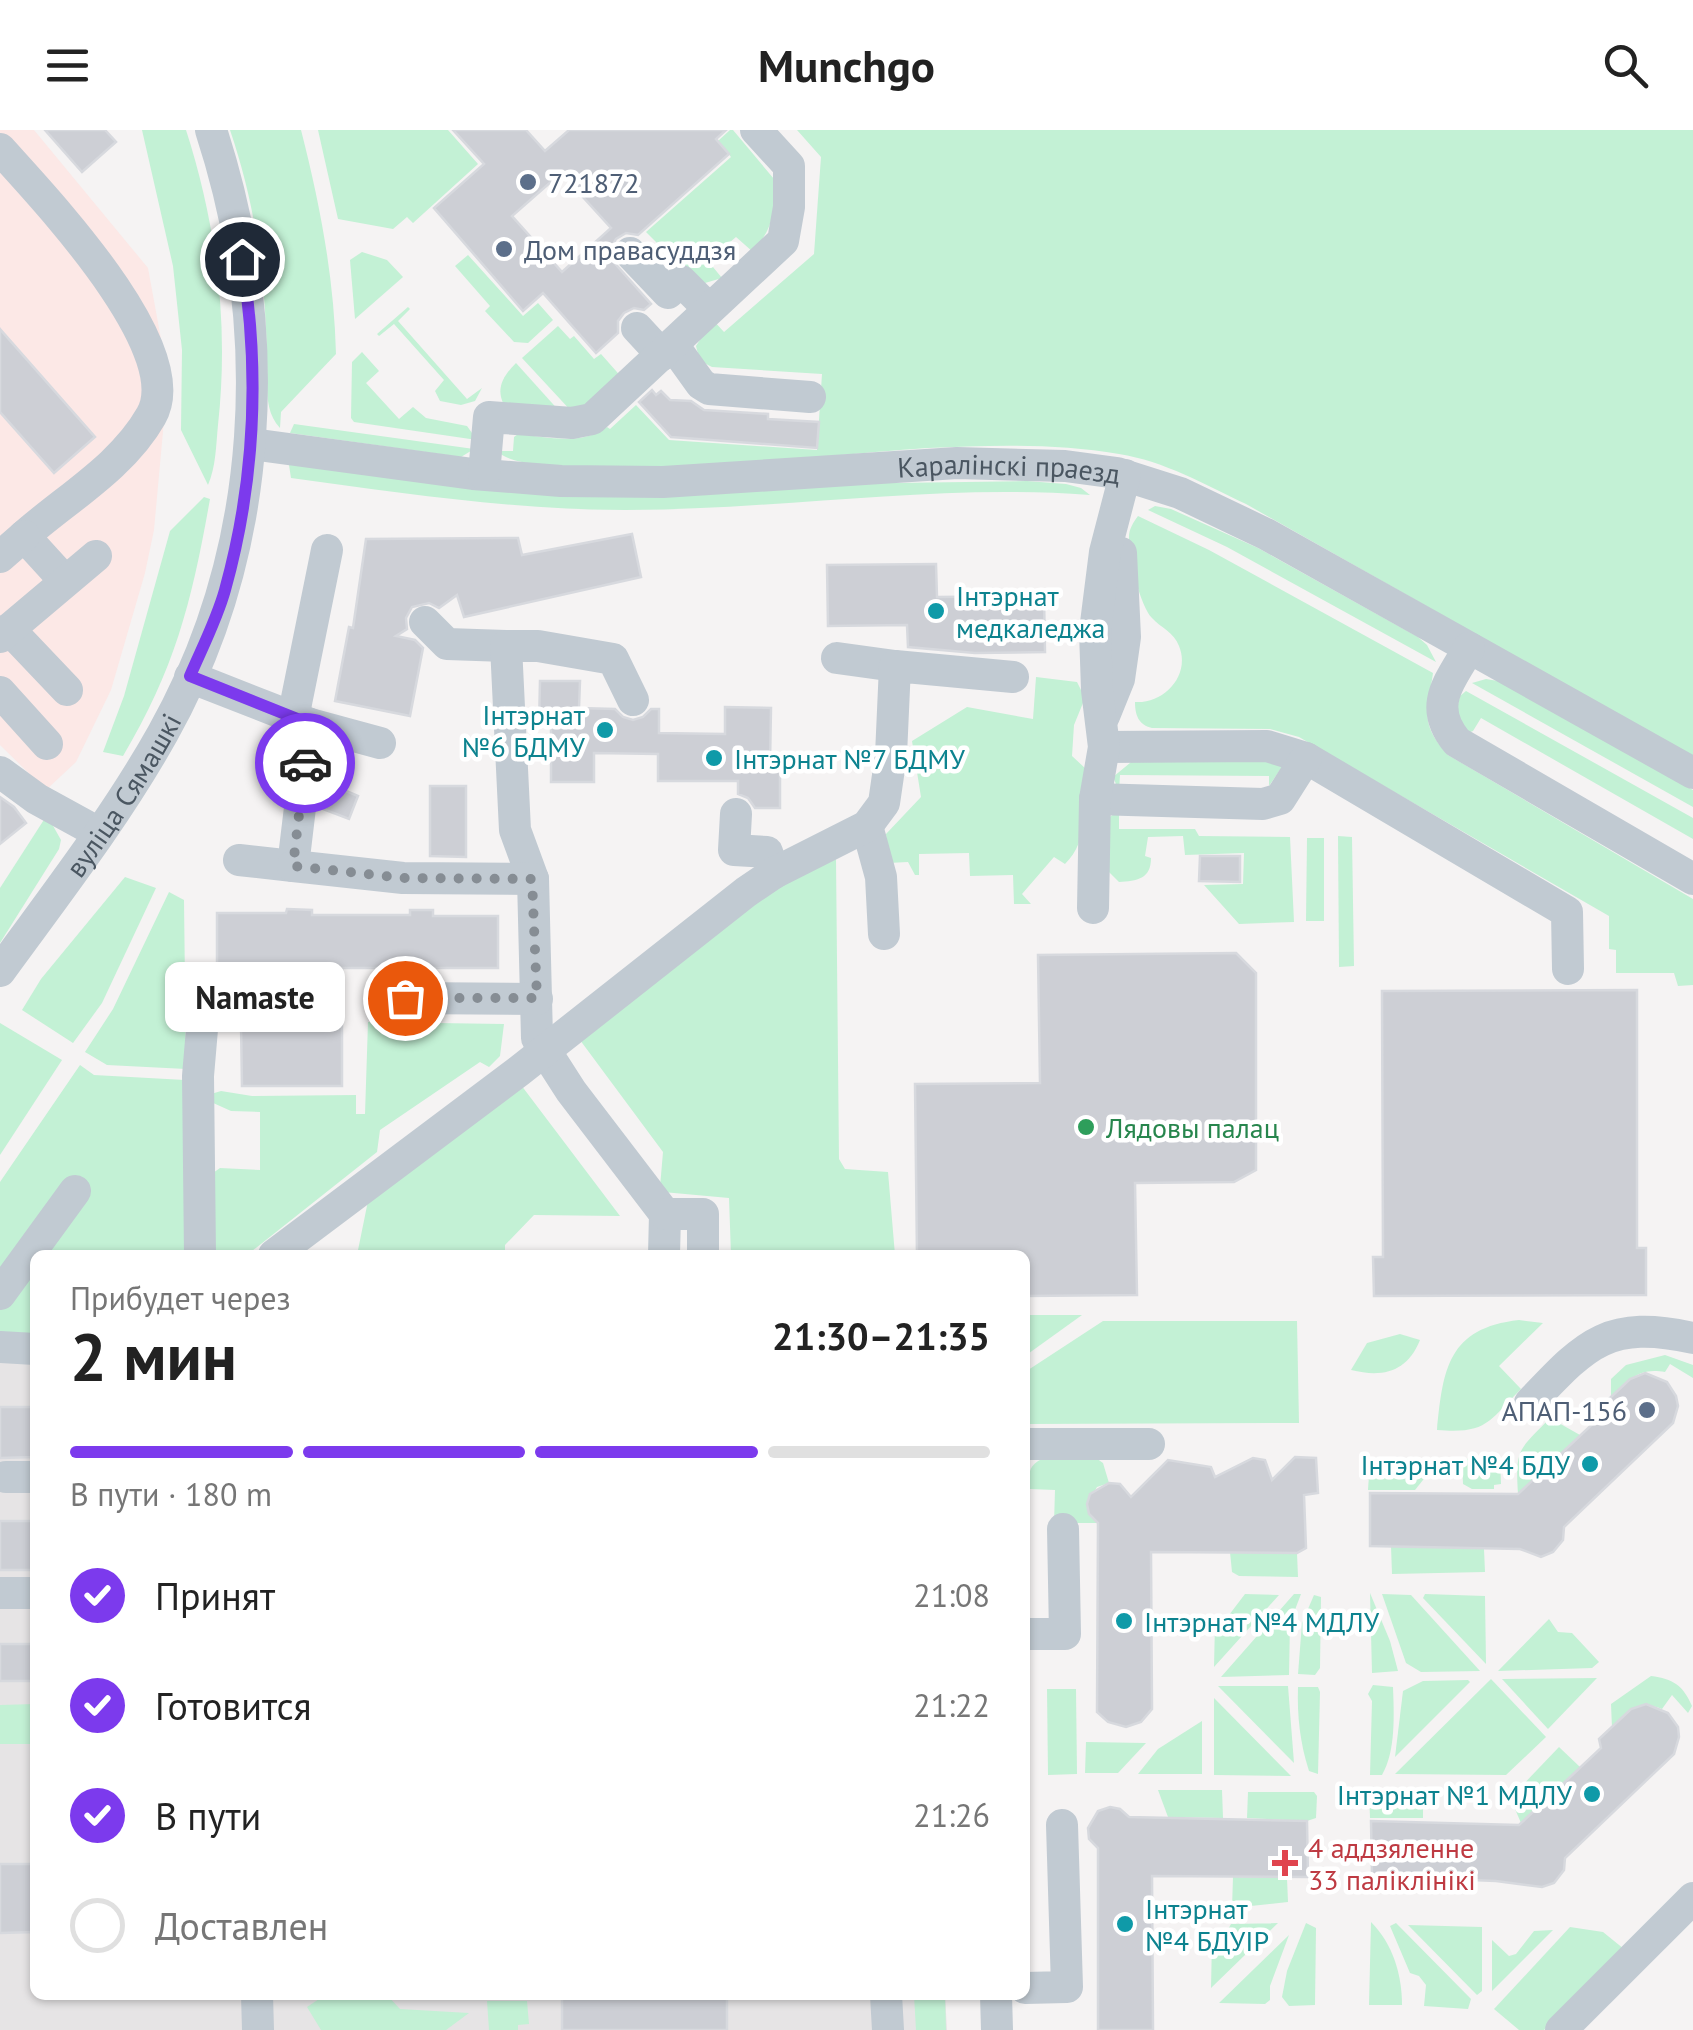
<!DOCTYPE html>
<html lang="ru">
<meta charset="utf-8">
<style>
:root{--surface:#fff;--page:#f6f6f6;--text:#222;--muted:#767676;--line:#e0e0e0;--accent:#7c3aed}
body{margin:0;font-family:"PT Sans",sans-serif;background:var(--page);color:var(--text);height:100vh;display:flex;flex-direction:column;font-size:38px;white-space:nowrap}
*{box-sizing:border-box;margin:0}
p{font-size:32px;color:var(--muted)}
.icon{flex:none;width:55px;height:55px;fill:none;stroke:currentColor;stroke-width:2;stroke-linecap:round;stroke-linejoin:round}
.map{position:relative;flex:1;overflow:hidden}
.side{position:absolute;left:30px;top:1120px;width:1000px;height:750px;display:flex;flex-direction:column;background:var(--surface);border-radius:15px;box-shadow:0 2px 8px #0004}
.side>*{flex:none}
.pin{position:absolute;display:grid;place-items:center;width:85px;height:85px;color:#fff;margin:-42px;border:5px solid #fff;border-radius:50%;box-shadow:0 2px 10px #0007}
.courier{position:absolute;display:grid;place-items:center;width:100px;height:100px;margin:-50px;border:8px solid #7c3aed;border-radius:50%;background:#fff;color:#222;box-shadow:0 2px 12px #0007}
.bubble{position:absolute;height:70px;border-radius:15px;background:var(--surface);box-shadow:0 2px 8px #0004;font-size:32px;font-weight:800;line-height:70px;text-align:center}
.overview em{font-style:normal;font-weight:800}
.overview div{display:flex;flex-direction:column-reverse}
.overview{display:flex;align-items:center;justify-content:space-between;height:170px;padding:0 40px}
h1{font-size:65px;font-weight:800;line-height:75px}
.bar{display:grid;grid-template-columns:repeat(4,1fr);gap:15px 10px;align-content:center;height:120px;padding:0 40px}
.bar i{height:12px;border-radius:8px;background:var(--line)}
.bar .on{background:var(--accent)}
.bar p{grid-column:span 4}
ol{padding:0 40px;list-style:none}
li{display:flex;align-items:center;gap:30px;height:110px}
li p{margin-inline-start:auto}
li .icon{padding:10px;border-radius:50%;background:var(--accent);color:#fff;stroke-width:4}
li:last-child{color:var(--muted)}
li i{width:55px;height:55px;border:5px solid var(--line);border-radius:50%}
header{display:flex;justify-content:space-between;align-items:center;height:130px;padding:0 40px;background:var(--surface);font-size:45px;font-weight:800}
.map>svg:first-child{display:block}
.education{fill:#e6e4e5}
.medical{fill:#fce8e6}
.green{fill:#c3f1d5}
.building{fill:#cdcfd5;stroke:#d7d9de;stroke-width:2.5;fill-rule:evenodd}
.lines{fill:none;stroke-linecap:round;stroke-linejoin:round}
.minor{stroke:#c1cad2;stroke-width:32}
.done{stroke:#868d94;stroke-width:10;stroke-dasharray:0 18}
.route{stroke:#7c3aed;stroke-width:12}
.service-dot{fill:#5c6f8a;stroke:#fff;stroke-width:4}
.culture-dot{fill:#0f9aa8;stroke:#fff;stroke-width:4}
.leisure-dot{fill:#2e9e5b;stroke:#fff;stroke-width:4}
.health-dot{fill:#e0444e;stroke:#fff;stroke-width:4}
.labels{text-anchor:middle;dominant-baseline:central;stroke-width:9;stroke-linejoin:round;paint-order:stroke}
.service-label{font-size:28px;fill:#4e5e75;stroke:#fff;text-anchor:start}
.street-label{font-size:28px;fill:#4a5661;stroke:#fff}
.culture-label{font-size:28px;fill:#0d838f;stroke:#fff;text-anchor:start}
.leisure-label{font-size:28px;fill:#27864d;stroke:#fff;text-anchor:start}
.health-label{font-size:28px;fill:#be3a42;stroke:#fff;text-anchor:start}
</style>
<header><svg class="icon" aria-label="menu" viewBox="0 0 24 24"><path d="M4 6h16M4 12h16M4 18h16"/></svg>Munchgo<svg class="icon" aria-label="search" viewBox="0 0 24 24"><circle cx="10" cy="10" r="6"/><path d="M15 15l6 6"/></svg></header>
<div class="map">
<svg width="1693" height="1900" viewBox="0 0 1693 1900">
<rect width="100%" height="100%" fill="#f5f3f3"/>
<polygon class="education" points="0,1204 35,1206 35,1865 945,1865 947,1900 0,1900"/>
<polygon class="medical" points="0,0 34,0 148,138 168,247 154,400 145,443 111,560 76,632 46,660 0,615"/>
<g class="green">
<path d="M142 0H186C217 96 229 195 218 295 216 315 216 337 208 355L181 300 182 220 173 136Z"/>
<path d="M230 0H301C320 74 334 147 336 224L281 282 280 298C263 280 268 254 267 231 266 152 256 76 230 0Z"/>
<polygon points="318,0 448,0 478,34 413,93 407,87 393,99 338,89"/>
<path d="M730 0H733L774 49C773 85 776 93 753 122L736 107 708 131 722 148 705 153 685 141 646 102 731 27 718 11Z"/>
<path d="M797 0H1693V627L1246 374C1206 355 1164 331 1119 324 1057 313 990 315 928 318 869 321 523 359 498 321H513L514 307 518 304C548 307 581 316 607 297L610 299 636 275 669 310 817 320 822 244 712 237C702 233 698 226 696 216L713 190 724 202 814 124 821 27Z"/>
<polygon points="362,122 387,130 403,147 355,189 350,130"/>
<polygon points="468,125 523,186 538,173 553,190 528,213 514,212 485,181 490,176 455,136"/>
<polygon points="408,177 410,179 398,191 467,269 482,258 475,271 461,275 440,271 435,261 444,250 394,194 379,206 377,204"/>
<polygon points="558,196 570,209 574,206 594,229 601,224 624,250 573,283 522,228"/>
<polygon points="362,222 379,241 366,253 399,289 413,277 426,288 467,296 477,310 354,292 351,288 352,232"/>
<path d="M516 233 561 283 503 273C496 257 504 245 516 233Z"/>
<polygon points="294,294 474,319 461,327 290,303"/>
<path d="M289 335 895 353 1027 351 1066 354 1081 358 1090 365C935 353 781 380 625 380 513 380 402 363 291 348Z"/>
<path d="M204 367 210 369C192 470 176 537 123 626L103 622 124 566 170 401Z"/>
<polygon points="1155,376 1171,379 1258,418 1418,507 1427,515 1436,532 1227,417 1148,380"/>
<path d="M1138 386 1209 420 1433 543C1428 580 1418 592 1448 625L1693 769V855L1678 856 1674 843H1616V820L1609 819V786L1299 607 1270 599 1152 598C1138 595 1135 584 1135 572 1164 574 1191 545 1179 516 1174 502 1161 498 1152 488 1140 476 1128 425 1129 407 1129 399 1133 393 1138 386Z"/>
<path d="M1036 547 1077 552 1085 568 1074 595 1072 626 1086 639C1084 673 1090 710 1065 734L1054 727 1022 764 1031 774H1014L1013 745 970 746 969 723 919 724V745H915L908 732 888 733 886 704 921 667 912 611 967 577 1033 589Z"/>
<polygon points="1486,549 1498,551 1693,660 1693,677 1472,553"/>
<polygon points="1466,561 1693,688 1693,709 1481,588 1473,601 1468,603 1456,583 1460,566"/>
<polygon points="1136,628 1286,631 1269,656 1269,646 1120,645 1119,661 1113,647"/>
<path d="M1119 681V699H1195L1199 706 1290 707 1294 792 1239 794 1204 755 1243 754 1244 723 1185 725 1183 706 1148 707 1145 726 1151 728C1151 749 1137 751 1119 752L1108 741V688Z"/>
<polygon points="47,685 61,710 59,719 0,813 0,758"/>
<polygon points="1338,706 1352,707 1354,836 1339,837"/>
<polygon points="1307,708 1324,708 1324,791 1306,791"/>
<polygon points="836,729 839,1029 845,1039 888,1042 895,1125 731,1125 729,1068 663,1062 660,1057 663,1022 577,906 748,770"/>
<polygon points="125,747 156,758 102,873 73,913 22,880 41,849"/>
<polygon points="169,762 184,770 186,939 107,935 85,922 113,879"/>
<polygon points="368,892 504,894 500,926 489,937 480,932 380,1000 377,1022 247,1125 207,1125 213,1043 220,1038 260,1040 260,982 231,981 211,972 211,964 221,961 252,966 356,965 356,984 365,984"/>
<polygon points="0,893 62,930 0,1025"/>
<polygon points="80,935 94,945 185,950 192,1125 35,1125 35,1206 0,1204 0,1052"/>
<polygon points="518,951 620,1086 534,1085 505,1115 505,1125 357,1125 369,1066"/>
<polygon points="1025,1185 1082,1185 1025,1226"/>
<path d="M1519 1190 1543 1193 1499 1236 1521 1259C1488 1292 1487 1304 1437 1300 1443 1239 1448 1198 1519 1190Z"/>
<polygon points="1103,1191 1297,1191 1299,1293 1029,1294 1025,1292 1025,1242"/>
<path d="M1400 1204 1420 1210C1407 1242 1383 1248 1351 1240L1367 1213Z"/>
<path d="M1665 1225 1693 1235V1248L1670 1234 1665 1242C1638 1237 1629 1250 1611 1267V1249L1626 1235Z"/>
<path d="M1550 1288 1580 1305 1518 1364C1515 1318 1519 1320 1550 1288Z"/>
<polygon points="1500,1327 1501,1354 1494,1355 1494,1359 1472,1359 1463,1354 1462,1329"/>
<path d="M1096 1328 1103 1333 1109 1353 1097 1357 1087 1374 1089 1384 1098 1393H1054L1055 1360 1030 1359C1029 1346 1027 1337 1040 1330Z"/>
<polygon points="1370,1330 1426,1330 1431,1340 1415,1360 1368,1360"/>
<polygon points="1391,1416 1484,1419 1485,1442 1392,1444"/>
<polygon points="1230,1422 1297,1423 1298,1447 1239,1446 1232,1442"/>
<polygon points="1370,1463 1390,1511 1398,1541 1372,1543"/>
<polygon points="1245,1464 1279,1465 1214,1537 1215,1493 1229,1485"/>
<polygon points="1294,1464 1301,1464 1290,1493 1289,1545 1221,1547"/>
<polygon points="1382,1464 1411,1465 1480,1541 1421,1542 1406,1533"/>
<polygon points="1425,1464 1485,1466 1486,1534 1423,1468"/>
<polygon points="1314,1465 1321,1467 1320,1538 1315,1545 1298,1544 1302,1493"/>
<polygon points="1549,1489 1558,1502 1572,1503 1599,1532 1592,1538 1498,1541"/>
<path d="M1651 1546C1673 1549 1683 1555 1692 1576L1688 1583 1672 1565 1662 1579C1639 1569 1628 1583 1612 1598L1611 1574Z"/>
<polygon points="1597,1548 1548,1599 1502,1549"/>
<polygon points="1491,1549 1546,1607 1506,1645 1395,1644"/>
<polygon points="1468,1550 1470,1552 1395,1627 1403,1561 1423,1551"/>
<path d="M1373 1555 1393 1557C1394 1584 1396 1621 1382 1645H1370L1372 1571 1368 1564Z"/>
<polygon points="1218,1556 1288,1556 1294,1633"/>
<path d="M1298 1557H1318L1320 1562 1318 1644 1309 1641C1300 1613 1297 1586 1298 1557Z"/>
<polygon points="1047,1559 1076,1559 1077,1644 1048,1645"/>
<polygon points="1214,1568 1291,1646 1214,1645"/>
<polygon points="35,1574 35,1614 0,1614 0,1575"/>
<polygon points="1202,1591 1202,1644 1138,1644 1158,1619"/>
<polygon points="1086,1612 1146,1613 1118,1643 1085,1643"/>
<polygon points="1559,1617 1580,1637 1521,1693 1515,1679 1516,1662"/>
<polygon points="1158,1660 1222,1660 1223,1688 1168,1687"/>
<polygon points="1418,1661 1423,1662 1423,1688 1370,1688 1369,1661"/>
<polygon points="1248,1662 1314,1662 1317,1666 1316,1688 1307,1691 1247,1688"/>
<polygon points="1233,1747 1287,1748 1288,1772 1232,1778"/>
<path d="M1371 1792C1393 1814 1402 1845 1402 1875H1369Z"/>
<polygon points="1278,1793 1211,1858 1212,1810 1226,1803 1231,1794"/>
<polygon points="1306,1793 1316,1798 1315,1875 1289,1876 1282,1867 1287,1841"/>
<polygon points="1396,1793 1471,1869 1468,1879 1424,1876 1426,1855 1419,1846 1410,1843 1390,1796"/>
<polygon points="1408,1795 1482,1797 1482,1861 1477,1865"/>
<polygon points="1570,1797 1603,1802 1624,1819 1544,1900 1519,1900 1494,1879"/>
<polygon points="1553,1800 1492,1861 1492,1810 1509,1826 1516,1824 1534,1801"/>
<polygon points="1289,1805 1270,1856 1270,1870 1265,1874 1219,1873"/>
<polygon points="325,1865 387,1865 400,1879 469,1883 446,1900 321,1900 307,1877"/>
<polygon points="914,1865 945,1865 946,1900 916,1900"/>
<polygon points="487,1871 527,1871 529,1894 518,1895 518,1900 489,1900"/>
</g>
<g class="building">
<polygon points="45,0 105,0 116,12 82,42"/>
<path d="M453 0H526L545 21 569 0H726L716 9 729 24 638 105 626 103 616 109 611 118V129L651 174 644 180 634 178 624 183 618 191V203L596 223 543 163 523 181 434 78 484 34ZM561 43 611 98 562 142 512 86Z"/>
<polygon points="0,199 95,307 54,343 0,282"/>
<polygon points="652,260 656,265 661,261 670,270 691,271 704,280 768,284 768,289 819,292 817,318 671,307 639,272"/>
<polygon points="632,404 641,447 464,487 457,465 439,478 429,473 412,477 406,488 407,499 396,506 415,510 423,518 410,586 335,571 349,497 353,498 366,409 518,408 522,425"/>
<polygon points="936,434 937,467 1044,466 1045,522 975,523 908,517 907,495 828,496 827,435"/>
<polygon points="540,551 580,551 579,578 615,579 623,587 633,590 643,587 651,579 659,579 659,603 725,604 725,577 771,578 770,633 780,633 780,678 755,678 748,668 738,664 738,651 658,651 658,624 594,623 594,652 551,652 551,596 539,596"/>
<polygon points="332,655 358,666 349,689 323,679"/>
<polygon points="430,656 466,656 466,727 430,726"/>
<polygon points="0,667 14,677 26,693 0,714"/>
<polygon points="1200,726 1240,726 1240,752 1199,751"/>
<polygon points="287,779 312,780 312,785 410,785 410,780 433,780 433,786 498,786 498,838 342,838 342,956 242,956 241,895 313,895 313,885 326,877 329,865 326,856 313,847 313,838 217,837 217,783 286,783"/>
<polygon points="1236,823 1256,843 1256,1040 1234,1052 1135,1053 1137,1165 1025,1166 1025,1125 917,1125 915,954 1040,953 1038,825"/>
<polygon points="1637,860 1637,1118 1646,1118 1646,1165 1374,1166 1373,1127 1383,1127 1382,861"/>
<polygon points="1645,1243 1667,1252 1676,1266 1678,1276 1673,1293 1564,1397 1563,1410 1553,1422 1541,1427 1520,1419 1370,1416 1370,1363 1518,1364 1600,1287 1598,1279 1611,1267 1630,1249"/>
<polygon points="0,1277 35,1277 35,1327 0,1328"/>
<polygon points="1295,1327 1316,1328 1318,1363 1304,1365 1306,1418 1297,1423 1151,1422 1152,1579 1141,1592 1126,1597 1108,1592 1097,1582 1098,1393 1089,1384 1087,1374 1090,1364 1109,1353 1120,1354 1131,1367 1168,1330 1211,1337 1215,1347 1253,1328 1265,1330 1272,1350"/>
<rect x="0" y="1391" width="35" height="49"/>
<rect x="0" y="1514" width="35" height="37"/>
<polygon points="1646,1574 1668,1583 1678,1597 1679,1607 1674,1624 1565,1728 1564,1740 1554,1753 1542,1757 1496,1751 1372,1746 1371,1691 1519,1695 1601,1618 1599,1609 1631,1579"/>
<polygon points="1110,1677 1120,1679 1129,1687 1307,1691 1308,1747 1152,1746 1153,1900 1098,1900 1098,1718 1089,1709 1088,1698 1098,1681"/>
<polygon points="0,1734 35,1734 35,1802 0,1803"/>
<rect x="562" y="1865" width="165" height="35"/>
</g>
<g class="lines">
<g class="minor">
<path d="M0 19C42 66 190 220 151 286 122 337 67 368 24 406L65 451"/>
<polyline points="630,123 668,163 681,151 709,179"/>
<polyline points="637,198 662,225"/>
<polyline points="673,215 701,254 709,259 810,267"/>
<path id="s1" d="M252 314 473 344 561 351 663 352 957 333 1065 336 1117 343 1180 363 1266 404 1693 643"/>
<polyline points="484,344 489,287 572,293 592,289 783,111 789,77 789,36 756,0"/>
<polyline points="0,427 24,406"/>
<polyline points="425,492 447,514 506,516"/>
<polyline points="9,499 67,560"/>
<polyline points="0,507 96,426"/>
<path d="M1469 518C1449 553 1427 576 1457 612L1693 749"/>
<polyline points="837,528 895,536"/>
<polyline points="190,547 310,594 380,613"/>
<polyline points="0,562 47,614"/>
<polyline points="633,570 613,529 538,516 506,516 515,700 533,749 537,908 571,961 665,1084 664,1125"/>
<polyline points="1104,586 1119,549 1125,507 1121,423"/>
<polyline points="293,588 327,420"/>
<polyline points="1104,617 1267,616 1306,628 1567,782 1568,839"/>
<polyline points="0,642 37,669 99,703"/>
<polyline points="1095,669 1263,674 1280,669 1306,628"/>
<polyline points="736,684 734,720 767,722 774,743"/>
<polyline points="867,696 881,747 884,804"/>
<polyline points="239,730 293,736 310,594"/>
<polyline points="293,736 403,748 533,749"/>
<polyline points="1093,778 1095,669 1104,617 1097,560 1095,501 1105,422 1125,345"/>
<path id="s2" d="M0 841C56 764 116 687 163 603 266 419 276 199 211 0"/>
<polyline points="405,868 537,869"/>
<polyline points="665,1084 703,1084 703,1125"/>
<polyline points="200,1125 198,946 205,864 309,866"/>
<polyline points="274,1125 519,941 746,762 774,743 867,696 884,673 891,625 895,536 1013,547"/>
<polyline points="0,1164 75,1061"/>
<polyline points="0,1217 35,1219"/>
<path d="M1530 1273C1586 1214 1607 1189 1693 1208"/>
<polyline points="1025,1314 1149,1314"/>
<polyline points="6,1347 35,1347"/>
<polyline points="0,1463 35,1463"/>
<polyline points="1025,1504 1065,1504 1063,1399"/>
<polyline points="1025,1858 1067,1857 1062,1695"/>
<polyline points="257,1865 258,1900"/>
<polyline points="886,1865 888,1900"/>
<polyline points="996,1865 997,1900"/>
<polyline points="1561,1900 1693,1768"/>
</g>
</g>
<g class="lines">
<polyline class="done" points="305,633 293,736 403,748 532,749 537,868 405,868"/>
<path class="route" d="M242 129C260 240 255 352 225 460 217 489 202 518 190 546L310 594 305 633"/>
</g>
<g class="service-dot">
<circle cx="528" cy="52" r="10"/>
<circle cx="504" cy="119" r="10"/>
<circle cx="1647" cy="1280" r="10"/>
</g>
<g class="culture-dot">
<circle cx="936" cy="481" r="10"/>
<circle cx="605" cy="600" r="10"/>
<circle cx="714" cy="628" r="10"/>
<circle cx="1590" cy="1334" r="10"/>
<circle cx="1124" cy="1491" r="10"/>
<circle cx="1592" cy="1664" r="10"/>
<circle cx="1125" cy="1794" r="10"/>
</g>
<circle class="leisure-dot" cx="1086" cy="997" r="10"/>
<path class="health-dot" d="M1280 1718h10v10h10v10h-10v10h-10v-10h-10v-10h10z"/>
<g class="labels">
<g class="service-label">
<text x="548" y="52">721872</text>
<text x="524" y="119">Дом правасуддзя</text>
<text x="1627" y="1280" text-anchor="end">АПАП-156</text>
</g>
<g class="street-label">
<text stroke="none"><textPath href="#s1" startOffset="760">Каралінскі праезд</textPath></text>
<text stroke="none"><textPath href="#s2" startOffset="215">вуліца Сямашкі</textPath></text>
</g>
<g class="culture-label">
<text x="956" y="465">Інтэрнат<tspan x="956" dy="32">медкаледжа</tspan></text>
<text x="585" y="584" text-anchor="end">Інтэрнат<tspan x="585" dy="32">№6 БДМУ</tspan></text>
<text x="734" y="628">Інтэрнат №7 БДМУ</text>
<text x="1570" y="1334" text-anchor="end">Інтэрнат №4 БДУ</text>
<text x="1144" y="1491">Інтэрнат №4 МДЛУ</text>
<text x="1572" y="1664" text-anchor="end">Інтэрнат №1 МДЛУ</text>
<text x="1145" y="1778">Інтэрнат<tspan x="1145" dy="32">№4 БДУІР</tspan></text>
</g>
<g class="leisure-label">
<text x="1106" y="997">Лядовы палац</text>
</g>
<g class="health-label">
<text x="1308" y="1717">4 аддзяленне<tspan x="1308" dy="32">33 паліклінікі</tspan></text>
</g>
</g>
</svg>
<div class="pin" style="left:405px;top:868px;background:#ea580c"><svg class="icon" aria-label="bag" viewBox="0 0 24 24"><path d="M5 8h14l-1 12H6zM9 8a3 3 0 0 1 6 0"/></svg></div>
<div class="pin" style="left:242px;top:129px;background:#1f2937"><svg class="icon" aria-label="home" viewBox="0 0 24 24"><path d="M3 11l9-7 9 7M6 9v11h12V9"/></svg></div>
<div class="courier" style="left:305px;top:633px"><svg class="icon" aria-label="car" viewBox="0 0 24 24"><path d="M5 17H2v-5l4-1 3-4h7l3 4 3 1v5h-3M9 17h6M6 11h13"/><circle cx="7" cy="17" r="2"/><circle cx="17" cy="17" r="2"/></svg></div>
<div class="bubble" style="left:165px;top:832px;width:180px">Namaste</div>
<section class="side">
<div class="overview"><div><h1>2 мин</h1><p>Прибудет через</p></div><em>21:30–21:35</em></div>
<div class="bar"><i class="on"></i><i class="on"></i><i class="on"></i><i></i><p>В пути · 180 m</p></div>
<ol>
<li><svg class="icon" aria-label="check" viewBox="0 0 24 24"><path d="M5 12l5 5 9-10"/></svg>Принят<p>21:08</p></li>
<li><svg class="icon" aria-label="check" viewBox="0 0 24 24"><path d="M5 12l5 5 9-10"/></svg>Готовится<p>21:22</p></li>
<li><svg class="icon" aria-label="check" viewBox="0 0 24 24"><path d="M5 12l5 5 9-10"/></svg>В пути<p>21:26</p></li>
<li><i></i>Доставлен</li>
</ol>
</section>
</div>
